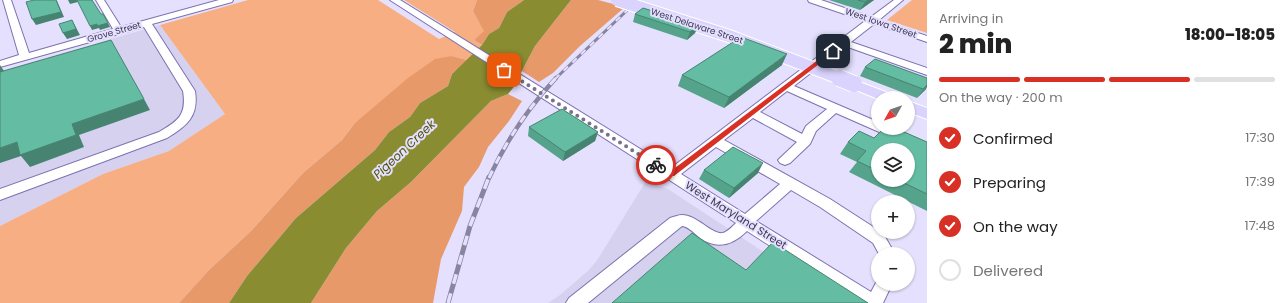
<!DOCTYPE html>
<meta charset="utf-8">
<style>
:root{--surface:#fff;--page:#f2f2f2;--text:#222;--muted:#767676;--line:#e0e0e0;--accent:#d93025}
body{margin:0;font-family:Poppins,sans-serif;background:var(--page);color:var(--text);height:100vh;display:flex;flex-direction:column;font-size:15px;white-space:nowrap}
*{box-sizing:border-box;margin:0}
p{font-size:13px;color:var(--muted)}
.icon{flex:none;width:22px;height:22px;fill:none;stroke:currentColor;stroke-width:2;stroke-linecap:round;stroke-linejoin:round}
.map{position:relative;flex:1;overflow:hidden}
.details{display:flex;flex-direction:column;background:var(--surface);width:360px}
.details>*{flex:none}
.needle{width:26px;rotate:230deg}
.fabs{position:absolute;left:871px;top:91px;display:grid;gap:8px}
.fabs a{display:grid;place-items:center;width:44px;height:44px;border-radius:50%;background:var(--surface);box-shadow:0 1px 3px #0004;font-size:20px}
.pin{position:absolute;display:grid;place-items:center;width:34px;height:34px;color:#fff;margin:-17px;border-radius:8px;box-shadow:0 2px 6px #0006}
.courier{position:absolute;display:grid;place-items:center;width:40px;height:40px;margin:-20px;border:3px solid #d93025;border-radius:50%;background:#fff;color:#222;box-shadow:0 1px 5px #0007}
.head em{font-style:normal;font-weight:800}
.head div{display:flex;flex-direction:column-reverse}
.head{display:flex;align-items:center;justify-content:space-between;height:68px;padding:0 12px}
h1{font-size:26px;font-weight:800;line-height:30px}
.bar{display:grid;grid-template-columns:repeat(4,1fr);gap:6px 4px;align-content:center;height:48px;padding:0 12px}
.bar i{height:5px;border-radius:3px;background:var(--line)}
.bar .current{background:var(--accent)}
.bar p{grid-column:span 4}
ol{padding:0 12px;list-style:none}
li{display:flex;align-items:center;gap:12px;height:44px}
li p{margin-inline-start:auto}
li .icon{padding:4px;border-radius:50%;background:var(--accent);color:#fff;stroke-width:4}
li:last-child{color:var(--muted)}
li i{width:22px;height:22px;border:2px solid var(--line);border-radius:50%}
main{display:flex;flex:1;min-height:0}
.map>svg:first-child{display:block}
.built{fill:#d5d1ef}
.green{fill:#f8ae83}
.forest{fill:#e8996a}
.water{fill:#898c31}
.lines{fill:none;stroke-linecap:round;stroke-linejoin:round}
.minor-casing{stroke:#7d71b1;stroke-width:2}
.major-casing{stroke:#fff;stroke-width:2}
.minor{fill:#fff;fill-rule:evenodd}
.major{fill:#dad3fd;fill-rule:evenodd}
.rail-far2-casing{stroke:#8985a1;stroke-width:3}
.rail-far1-casing{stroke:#8985a1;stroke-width:4.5}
.rail-casing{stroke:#8985a1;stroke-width:5}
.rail-far2{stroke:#e4e0fd;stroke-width:2;stroke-dasharray:6;stroke-linecap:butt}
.rail-far1{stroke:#e4e0fd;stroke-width:3;stroke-dasharray:8;stroke-linecap:butt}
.rail{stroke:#e4e0fd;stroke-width:3.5;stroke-dasharray:10;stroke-linecap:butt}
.major-bridge-far1-casing{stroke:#fff;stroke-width:14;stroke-linecap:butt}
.major-bridge-casing{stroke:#fff;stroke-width:18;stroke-linecap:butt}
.major-bridge-far1{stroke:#dad3fd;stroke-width:12}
.major-bridge{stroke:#dad3fd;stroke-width:16}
.wall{fill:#56a38b;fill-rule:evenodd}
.shaded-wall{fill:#468471}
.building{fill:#64bda2;stroke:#468471}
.route{fill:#d93025}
.done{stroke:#77728e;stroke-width:4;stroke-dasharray:0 7.2}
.labels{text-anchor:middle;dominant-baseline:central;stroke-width:4;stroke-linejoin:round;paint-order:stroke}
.far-street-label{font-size:9px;fill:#3c3753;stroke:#e4e0fd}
.street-label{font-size:11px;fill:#3c3753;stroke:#e4e0fd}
.water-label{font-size:12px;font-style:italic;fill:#50520d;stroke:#e4e0fd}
</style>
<main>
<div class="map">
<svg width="927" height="303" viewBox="0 0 927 303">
<rect width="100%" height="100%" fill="#e4e0fd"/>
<g class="built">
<polygon points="160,25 225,114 169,151 103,174 0,226 0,71"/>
<polygon points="646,181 668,189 841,303 548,303 560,295 589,270 598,259"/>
</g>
<g class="green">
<polygon points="248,0 378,0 439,39 455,32 404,0 477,0 473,11 485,31 474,40 482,45 467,60 452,56 355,123 342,140 303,173 251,231 209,270 179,303 0,303 0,226 103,174 169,151 225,114 160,25"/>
<polygon points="912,0 927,0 927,33 887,20"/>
</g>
<g class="forest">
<polygon points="477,0 524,0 507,12 499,28 489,34 482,45 474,40 484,31 473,11"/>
<polygon points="571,0 598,0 625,7 580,46 553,73 539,82 522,71 535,46"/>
<polygon points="452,56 467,60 452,74 448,86 420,103 410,117 389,132 375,150 296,218 247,276 229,303 179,303 209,270 251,231 303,173 342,140 355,123 408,78 435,59"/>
<polygon points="508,94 522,101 509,121 488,147 479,167 464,187 462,211 441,259 433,303 311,303 346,248 377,211 411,182 491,101"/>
</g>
<polygon class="water" points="524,0 571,0 535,46 513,88 508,94 491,101 411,182 377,211 346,248 311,303 229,303 247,276 296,218 375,150 389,132 410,117 420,103 448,86 452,74 482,45 489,34 499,28 507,12"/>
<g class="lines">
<defs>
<g id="minor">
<path d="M3 0H11L29 53 113 29 96 0H104L121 27 219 0H233L232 2 152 24 195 91C199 116 187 126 167 138L0 200V189L159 132C178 121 187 115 183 91L144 27 0 67V61L19 55Z"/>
<path d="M390 0H400L671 168 865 21 809 2 808 0H821L871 17 894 0H903L879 20 927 36V42L874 24 851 42 927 68V75L845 46 794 86 878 122V128H892L927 144V153L836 113 816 131 810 144 790 163 785 165 780 163 778 160 797 142 753 118 724 140 830 199 878 230V232L884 235 895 254H879L873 243 820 207 791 190 756 221 871 292 878 279V284H892L883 303H859L747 231C733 245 717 250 700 238 694 233 689 227 682 226L588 303H566L569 298 670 218C674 217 678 215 682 215 697 215 712 235 723 233 727 232 732 227 736 223ZM787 91 827 109 806 126 802 134 760 112ZM716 147 780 184 745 214 681 174Z"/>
</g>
<g id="major">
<polygon points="854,80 894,95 896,98 878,99 849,87 847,84 849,81"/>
<polygon points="908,101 927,108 927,119 908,112"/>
</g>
</defs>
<use href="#minor" class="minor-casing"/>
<use href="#major" class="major-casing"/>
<use href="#minor" class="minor"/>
<use href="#major" class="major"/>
<defs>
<polyline id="rail-far2" points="555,79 638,0"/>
<path id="rail-far1" d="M489 178C506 141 528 108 556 78"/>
<polyline id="rail" points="448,303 470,226 489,177"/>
</defs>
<use href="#rail-far2" class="rail-far2-casing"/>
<use href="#rail-far1" class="rail-far1-casing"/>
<use href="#rail" class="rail-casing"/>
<use href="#rail-far2" class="rail-far2"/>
<use href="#rail-far1" class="rail-far1"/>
<use href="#rail" class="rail"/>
<defs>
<polyline id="major-bridge-far1" points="617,0 732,37 842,79"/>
<polyline id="major-bridge" points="839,78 854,84"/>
</defs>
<use href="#major-bridge-far1" class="major-bridge-far1-casing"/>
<use href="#major-bridge" class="major-bridge-casing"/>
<use href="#major-bridge-far1" class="major-bridge-far1"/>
<use href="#major-bridge" class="major-bridge"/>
</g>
<g class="wall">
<polygon points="829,0 874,0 860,10"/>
<polygon points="635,14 698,25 695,33 687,40 633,22"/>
<polygon points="782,65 724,108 678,86 682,75"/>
<polygon points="865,67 926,89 917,98 860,76"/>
<polygon points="529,127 598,132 595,141 563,161 528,136"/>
<path d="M874 138 927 142V211L849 172 857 162 840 154 848 142ZM878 150 908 180H878Z"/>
<polygon points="704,170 758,173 729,198 699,179"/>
</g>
<g class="shaded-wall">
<polygon points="56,0 57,1 64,17 36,25 32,19"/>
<polygon points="68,0 77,0 78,2 70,4"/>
<polygon points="868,0 874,0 860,10 865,2"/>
<polygon points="72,20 80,35 67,39 63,33"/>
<polygon points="108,23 110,27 100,30 99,28 92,30 90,26 97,24"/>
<polygon points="698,25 695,33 687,40 690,32"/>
<polygon points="787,54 782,65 724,108 729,97"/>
<polygon points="0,65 6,74 0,72"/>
<polygon points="927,85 927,87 926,89 917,98"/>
<polygon points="144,99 150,110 79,135 84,147 30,167 21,156 0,163 0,148"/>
<polygon points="598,132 595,141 563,161 565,152"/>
<polygon points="763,163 758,173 729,198 734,188"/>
</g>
<g class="building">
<polygon points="34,0 56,0 61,12 32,19 26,2"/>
<polygon points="77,0 92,0 101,14 103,14 108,23 97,26 97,24 90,26"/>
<polygon points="858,0 868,0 865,2"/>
<polygon points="643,8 698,25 690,32 635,14"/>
<polygon points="72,20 76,29 63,33 59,24"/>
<polygon points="741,37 787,54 729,97 682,75"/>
<polygon points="111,40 144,99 72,124 76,135 20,155 17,142 0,148 0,72"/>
<polygon points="875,59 927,78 927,85 923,89 865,67"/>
<polygon points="562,109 598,132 565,152 529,127"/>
<polygon points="884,128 895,128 927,142 927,194 898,180 908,180 908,150 878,150 878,171 857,161 866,151 848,142 859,131 874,138"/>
<polygon points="733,147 763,163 734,188 704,170"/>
<polygon points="692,233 746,270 773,242 868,303 612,303"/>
</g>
<polygon class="route" points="831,50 836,51 674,176 669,176 654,166 654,163 656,162 671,171"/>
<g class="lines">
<polyline class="done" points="504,70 656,165"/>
</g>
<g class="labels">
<g class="far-street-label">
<text transform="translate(881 23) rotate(19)">West Iowa Street</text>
<text transform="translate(697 26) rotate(18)">West Delaware Street</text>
<text transform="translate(114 32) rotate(-16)">Grove Street</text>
</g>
<g class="street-label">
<text transform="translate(736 215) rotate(32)">West Maryland Street</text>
</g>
<g class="water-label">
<text transform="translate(404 149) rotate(-43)">Pigeon Creek</text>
</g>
</g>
</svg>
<div class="fabs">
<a><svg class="needle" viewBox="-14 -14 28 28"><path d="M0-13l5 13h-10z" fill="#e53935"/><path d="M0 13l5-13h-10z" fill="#767676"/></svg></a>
<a><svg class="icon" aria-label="layers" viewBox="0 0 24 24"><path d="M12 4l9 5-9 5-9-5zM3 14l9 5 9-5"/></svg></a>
<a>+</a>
<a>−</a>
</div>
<div class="pin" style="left:504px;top:70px;background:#ea580c"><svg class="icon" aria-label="bag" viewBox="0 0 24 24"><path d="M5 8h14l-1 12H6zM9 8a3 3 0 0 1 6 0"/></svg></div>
<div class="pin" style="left:833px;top:51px;background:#1f2937"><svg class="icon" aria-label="home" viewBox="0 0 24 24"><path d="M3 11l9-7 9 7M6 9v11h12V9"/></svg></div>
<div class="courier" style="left:656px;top:165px"><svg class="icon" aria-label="bike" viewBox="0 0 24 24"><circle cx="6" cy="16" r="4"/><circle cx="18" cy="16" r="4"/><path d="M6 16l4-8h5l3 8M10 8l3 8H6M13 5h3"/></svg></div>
</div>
<section class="details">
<div class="head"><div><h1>2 min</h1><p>Arriving in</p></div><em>18:00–18:05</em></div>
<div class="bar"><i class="current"></i><i class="current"></i><i class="current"></i><i></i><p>On the way · 200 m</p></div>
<ol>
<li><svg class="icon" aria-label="check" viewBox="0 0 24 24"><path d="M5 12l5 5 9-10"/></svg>Confirmed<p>17:30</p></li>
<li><svg class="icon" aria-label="check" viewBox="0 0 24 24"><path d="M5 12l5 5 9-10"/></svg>Preparing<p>17:39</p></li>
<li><svg class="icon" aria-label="check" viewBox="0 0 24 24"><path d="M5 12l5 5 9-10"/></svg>On the way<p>17:48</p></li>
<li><i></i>Delivered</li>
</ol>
</section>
</main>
